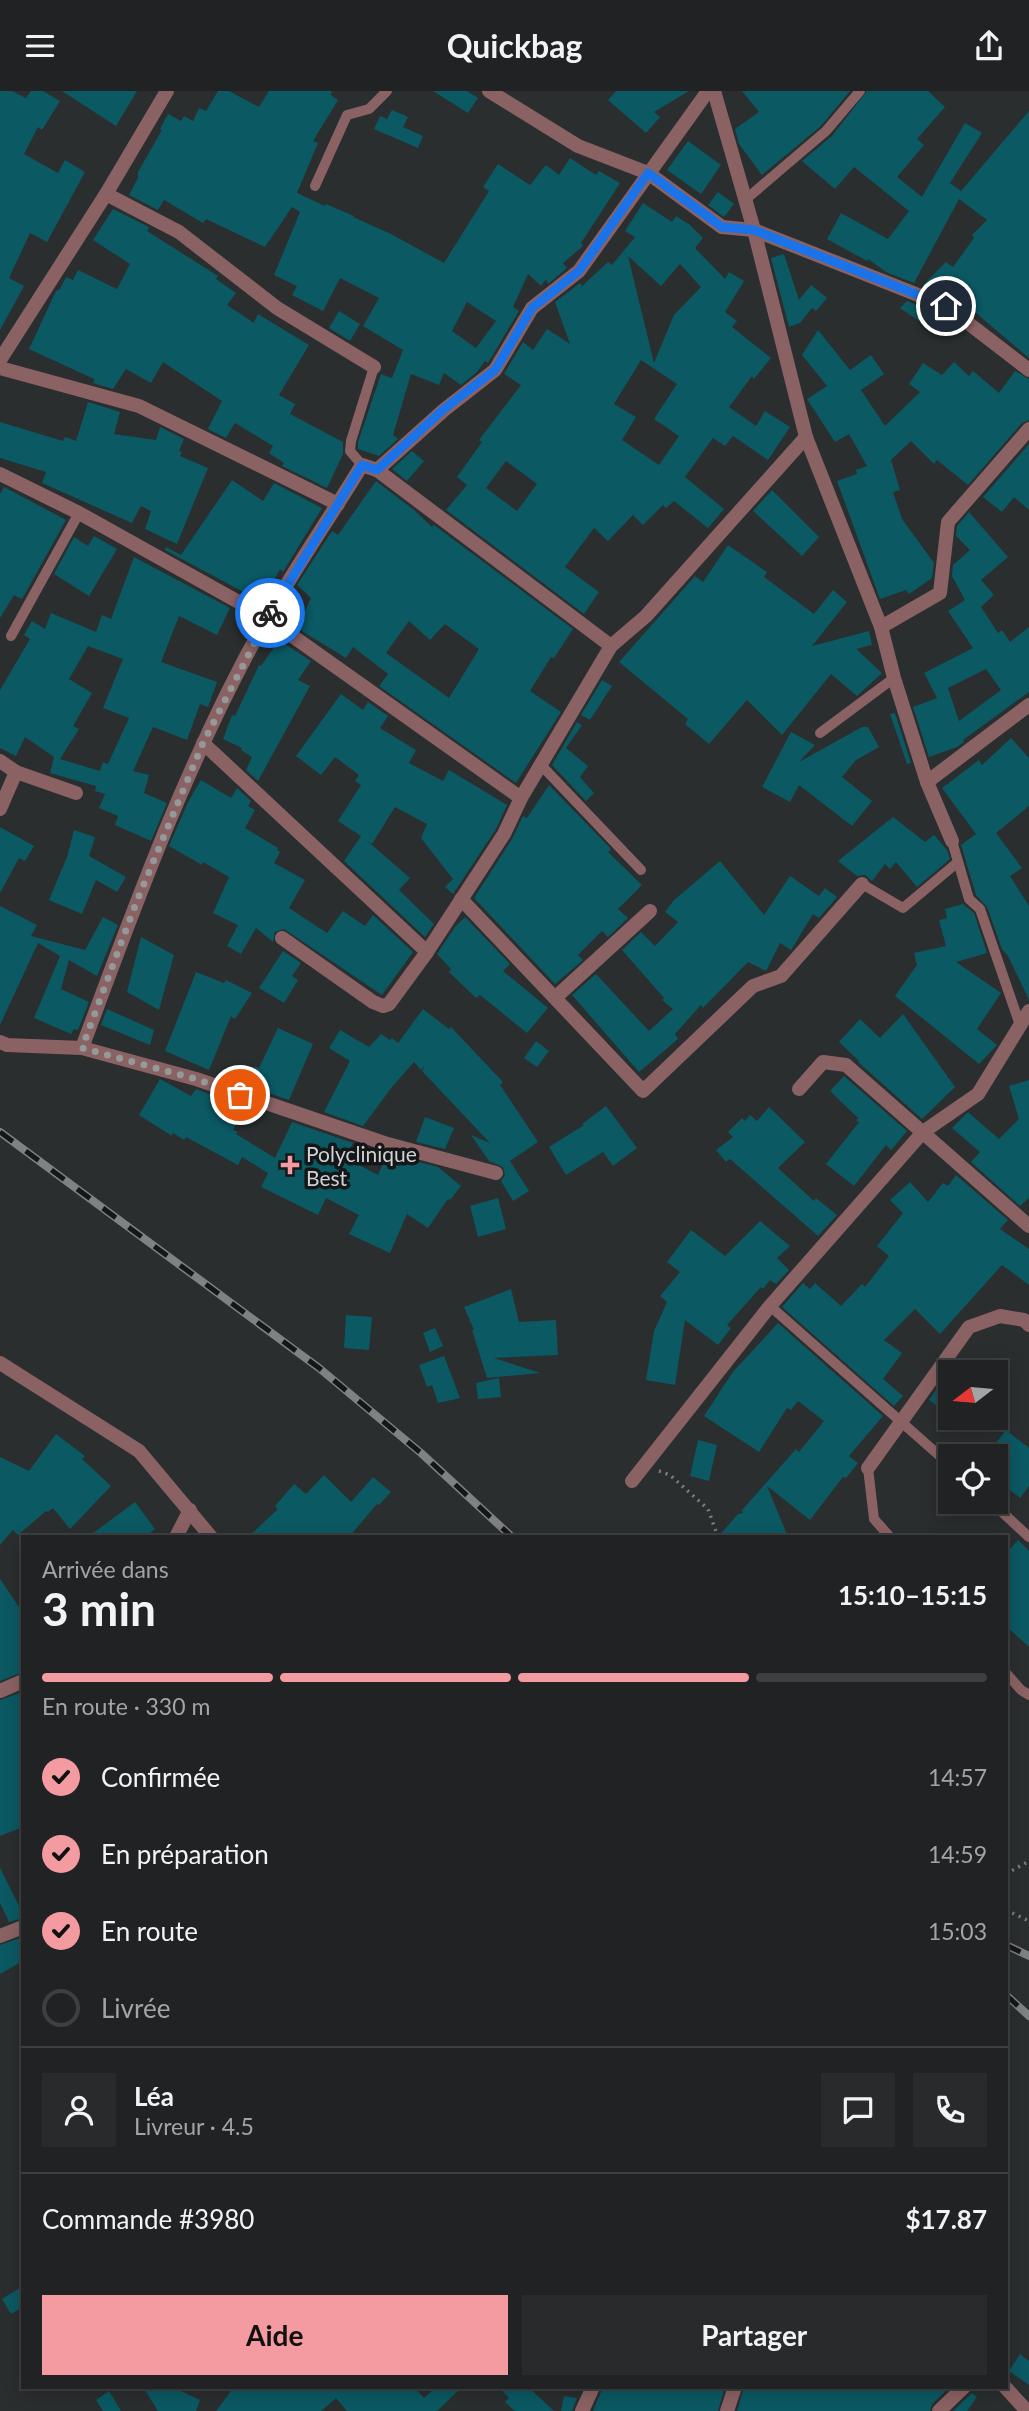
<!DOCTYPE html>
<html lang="fr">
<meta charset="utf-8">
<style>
:root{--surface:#202223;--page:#282a2b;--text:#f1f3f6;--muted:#a2a4a6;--line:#3d3f41;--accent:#f49aa1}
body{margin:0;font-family:Lato,sans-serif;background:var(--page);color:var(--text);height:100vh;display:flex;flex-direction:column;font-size:26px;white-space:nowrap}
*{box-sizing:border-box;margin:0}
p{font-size:23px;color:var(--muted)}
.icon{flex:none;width:38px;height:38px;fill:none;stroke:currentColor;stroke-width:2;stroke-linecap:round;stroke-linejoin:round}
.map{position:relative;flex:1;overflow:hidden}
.sheet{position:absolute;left:21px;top:1444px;width:987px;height:854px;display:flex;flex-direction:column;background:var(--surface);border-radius:0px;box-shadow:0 4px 18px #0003,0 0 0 2px var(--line)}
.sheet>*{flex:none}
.needle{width:46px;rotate:254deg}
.tools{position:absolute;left:938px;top:1269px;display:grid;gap:14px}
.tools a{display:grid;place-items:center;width:70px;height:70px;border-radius:0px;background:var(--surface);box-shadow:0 4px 18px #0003,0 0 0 2px var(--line);font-size:35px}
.pin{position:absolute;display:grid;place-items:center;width:60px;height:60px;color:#fff;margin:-30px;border:4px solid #fff;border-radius:50%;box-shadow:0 2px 7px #0007}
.courier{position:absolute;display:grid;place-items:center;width:70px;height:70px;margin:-35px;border:5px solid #1a73e8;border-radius:50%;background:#fff;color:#222;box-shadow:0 2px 9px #0007}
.head em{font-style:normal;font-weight:700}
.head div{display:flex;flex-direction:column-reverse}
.head{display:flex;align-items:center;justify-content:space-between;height:119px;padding:0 21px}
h1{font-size:46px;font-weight:700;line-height:52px}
.bar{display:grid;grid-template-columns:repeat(4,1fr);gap:10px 7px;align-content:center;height:84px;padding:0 21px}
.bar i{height:9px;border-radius:5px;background:var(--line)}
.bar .selected{background:var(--accent)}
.bar p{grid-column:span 4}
.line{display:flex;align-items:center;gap:18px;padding:0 21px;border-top:2px solid var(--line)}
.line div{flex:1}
.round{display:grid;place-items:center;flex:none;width:74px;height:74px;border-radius:0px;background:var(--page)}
ol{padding:0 21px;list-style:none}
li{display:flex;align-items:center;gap:21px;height:77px}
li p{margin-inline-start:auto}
li .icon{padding:7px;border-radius:50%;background:var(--accent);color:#111;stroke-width:4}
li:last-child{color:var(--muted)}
li i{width:38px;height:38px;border:4px solid var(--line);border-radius:50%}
.button{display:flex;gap:14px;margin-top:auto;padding:14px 21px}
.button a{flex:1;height:80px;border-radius:0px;background:var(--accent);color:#111;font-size:28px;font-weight:700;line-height:80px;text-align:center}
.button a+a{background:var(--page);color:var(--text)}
header{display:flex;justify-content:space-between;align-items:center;height:91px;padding:0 21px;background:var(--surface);font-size:32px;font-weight:700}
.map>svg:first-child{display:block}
.building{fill:#0b5963;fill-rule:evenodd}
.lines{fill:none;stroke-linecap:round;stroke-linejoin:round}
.path{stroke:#7c8080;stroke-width:3.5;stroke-dasharray:2 5;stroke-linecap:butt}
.lane{stroke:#8b6264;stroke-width:10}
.street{stroke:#8b6264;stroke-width:14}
.rail-casing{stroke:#7e8282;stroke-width:8}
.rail{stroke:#141617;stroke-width:5;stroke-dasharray:16;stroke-linecap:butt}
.done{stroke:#959999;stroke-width:7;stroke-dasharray:0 12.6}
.route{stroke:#1a73e8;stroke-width:9}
.poi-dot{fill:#f49aa1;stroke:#141617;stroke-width:2.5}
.labels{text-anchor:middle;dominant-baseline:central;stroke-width:7;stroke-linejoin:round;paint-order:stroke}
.poi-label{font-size:21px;fill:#cfd2d2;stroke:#141617;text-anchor:start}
</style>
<header><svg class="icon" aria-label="menu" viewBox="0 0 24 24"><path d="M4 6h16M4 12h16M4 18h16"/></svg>Quickbag<svg class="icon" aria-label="share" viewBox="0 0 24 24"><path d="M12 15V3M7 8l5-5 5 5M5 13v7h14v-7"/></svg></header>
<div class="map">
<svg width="1029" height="2320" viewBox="0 0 1029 2320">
<rect width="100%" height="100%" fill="#2a2e2f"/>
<g class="building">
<polygon points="0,0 12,0 26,7 31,0 43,0 60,10 42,39 38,36 24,63 58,82 65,69 85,81 47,151 30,142 9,187 24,195 0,239"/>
<polygon points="62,0 137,0 116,35"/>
<path d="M218 0H229L259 16 269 0H332L331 4 338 9 313 50 318 52 297 102 325 115 326 113 354 125 353 126 391 143 444 172 489 100 483 96 498 73 530 94 546 74 559 84 570 67 596 84 599 80 620 92 581 152 583 155 563 172 567 177 548 193 546 188 541 195 528 183 513 216 519 220 488 272 485 270 477 281 461 294 444 282 439 294 411 283 393 344 398 348 379 365 358 358V351L381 283 392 287 403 259 363 235 379 207 340 187 323 220 292 204 297 195 274 184 300 121 292 116 265 156 206 128 203 132 164 109 158 119 129 104 138 87V81L162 39 160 38 168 23 181 30 184 25 193 30 199 17 206 20ZM467 211 496 230 476 257 452 240Z"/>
<polygon points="433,0 467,0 478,7 468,22"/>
<polygon points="616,0 689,0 654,21 660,26 646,42 608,9"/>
<polygon points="742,0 850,0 821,35 762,84 739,53 735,38 759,21"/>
<polygon points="867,0 928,0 945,16 917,48 924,54 897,86 922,106 965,32 982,42 950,92 961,100 1029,20 1029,267 969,216 967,219 950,206 922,195 946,171 953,176 974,147 972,144 987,129 959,108 914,192 886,181 868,168 867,170 827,148 841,122 888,148 909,120 854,76 835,98 802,70 832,45"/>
<polygon points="392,19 408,26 403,36 423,45 418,57 374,38 380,25 387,28"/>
<polygon points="688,50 721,74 701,103 667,79"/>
<polygon points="718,101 734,113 724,126 708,114"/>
<path d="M643 112 672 131 676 125 690 134 703 147 695 157 725 188 729 181 744 190 725 221 737 230 732 236 771 267 754 288 752 285 729 316 756 335 765 320 790 336 768 369 733 345 725 355 713 347 685 386 724 418 708 437 674 410 666 417 663 414 643 434 633 424 608 450 594 437 565 476 599 501 584 523 446 419 467 394 457 386 482 351 479 349 521 294 504 283 523 251 533 259 547 238 570 253 555 211 580 192 582 195 608 171 612 174 635 146 625 140ZM628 165 661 195 680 173 701 196 674 224 654 272ZM641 269 677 293 654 328 679 345 659 374 622 349 636 326 614 313ZM506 370 537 393 517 420 486 397Z"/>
<polygon points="113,118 149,136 147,140 218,185 216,188 236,202 227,214 254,232 258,223 309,254 279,304 295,313 290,323 343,351 343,363 327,397 282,375 284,372 269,362 273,355 235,332 226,347 208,338 222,310 163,271 151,292 126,278 113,298 93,292 94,288 29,258 56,200 60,198 66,186 73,189 78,179 117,198 130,173 93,149"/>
<polygon points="784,163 799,209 811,194 827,207 816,220 812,217 800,232 789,236 771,167"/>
<polygon points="907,210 934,221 922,232 900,217"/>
<polygon points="339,220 360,233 350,250 329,237"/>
<polygon points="818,239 850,279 871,264 884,283 861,299 885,335 920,301 909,293 923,272 942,284 954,271 969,285 973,280 999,302 1015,280 1029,288 1029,329 1022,332 968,394 937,369 934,373 911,350 891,369 900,399 893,401 902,428 934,472 932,487 909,503 906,499 880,508 837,390 857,383 856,379 867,375 849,343 835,351 807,308 827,295 802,264"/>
<polygon points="88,311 120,321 114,343 156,349 160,336 184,348 179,360 182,361 180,365 208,377 177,453 145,438 151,420 141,415 132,432 42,392 46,381 0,367 0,331 63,350 65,346 76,350"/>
<polygon points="1029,353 1029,419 1014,406 1002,421 983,406"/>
<polygon points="412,360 424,370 407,390 392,378"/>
<polygon points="232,389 263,410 274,392 322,417 283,481 280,478 262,511 165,459 166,456 181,464"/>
<path d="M376 390 414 419 432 436 434 434 573 538 554 567 551 566 530 600 561 621 516 692 379 595 388 583 353 556 346 567 297 537 311 507 297 494 332 440 338 444ZM409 530 430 549 445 533 479 558 449 607 386 562Z"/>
<polygon points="4,396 66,429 22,508 14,504 0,527 0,403"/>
<polygon points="772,399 819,446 802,465 753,420"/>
<path d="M969 421 1008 466 981 489 994 504 981 516 998 542 1002 539 1010 551 1029 536V601L963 649 964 651 957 656 929 666 913 616 937 607 924 582 973 557 948 520 965 509 952 485 953 474 970 459 956 445 957 435ZM986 578 1001 599 959 630 948 597Z"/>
<polygon points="94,445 117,458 89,505 54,483 74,446 88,455"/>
<polygon points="728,454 767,481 764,486 814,523 833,499 847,511 812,555 869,540 872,554 856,558 882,582 857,605 831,583 782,644 747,609 709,653 685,633 688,628 619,571 695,485 703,491"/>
<path d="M134 466 230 517 217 544 179 525 161 571 217 591 208 616 200 613 187 649 153 636 133 680 149 684 144 702 167 712 151 750 115 734 118 725 99 717 105 703 95 700 96 695 50 682 54 666 25 646 16 665 0 657V599L30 548 24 544 32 530 45 538 51 522 96 541 102 524 111 528ZM88 555 123 568 103 617 129 627 108 673 103 671 100 680 60 668 79 638 73 635 92 602 69 588Z"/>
<polygon points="279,549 311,570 298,589 310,595 258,690 246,679 252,666 241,659 242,657 223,648 232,624 235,625 259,574 261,575"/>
<polygon points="602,589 612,595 590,629 581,624"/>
<polygon points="341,603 363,619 368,611 388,625 380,637 416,659 409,672 443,690 449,679 507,714 496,738 453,803 445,796 453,788 421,747 427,733 395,716 372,753 365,748 410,787 399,799 434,833 425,846 344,770 361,745 338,730 361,694 355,690 359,684 335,666 321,684 296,665"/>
<polygon points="895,622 911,672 907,673 890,623"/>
<polygon points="577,631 582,634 566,657 588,675 580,686 594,702 586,710 552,674"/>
<polygon points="862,636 868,636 879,656 856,669 842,686 872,710 852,735 799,694 790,711 762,696 791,641 815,654 799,671"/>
<polygon points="1011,647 1029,667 1029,715 996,742 1022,777 1010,785 1029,815 1029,909 1008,865 1002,858 987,816 976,804 961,754 976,743 942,697 979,669 982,674"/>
<polygon points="201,689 231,707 237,697 251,710 248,715 255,719 245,737 278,757 277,759 280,761 274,772 305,789 289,817 327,842 343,820 365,835 373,824 413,861 382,904 284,838 275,841 273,851 256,837 241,863 227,855 238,834 213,822 229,786 203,771 202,774 169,755 188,711"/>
<polygon points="549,694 611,758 608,761 642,794 618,818 628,827 608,846 602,840 578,864 583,869 555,893 474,807 512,748 523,725 527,727"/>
<polygon points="893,726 925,751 934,744 947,759 950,768 917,796 896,771 890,778 885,773 872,790 865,784 857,785 838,770"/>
<polygon points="0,736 34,755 25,770 19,767 0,802"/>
<polygon points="74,739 95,746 89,765 126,786 117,801 96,789 82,823 49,809 67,766"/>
<polygon points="720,770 764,824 790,785 819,805 825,797 837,806 819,827 813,823 791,859 780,852 766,880 748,871 703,917 701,914 675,943 678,948 639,981 572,904 596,883 649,940 673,918 662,909 664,907 622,859 641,841 655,855 678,831 665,821 674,809"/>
<polygon points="963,813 974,822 987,862 956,871 1001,902 977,938 997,954 979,973 895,905 917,874 914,862 946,855 939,829 947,827 945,818"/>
<polygon points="0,815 37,834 31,845 85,859 103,826 118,834 97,885 69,869 61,898 89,911 78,939 74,938 71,943 34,927 60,865 38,852 0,934"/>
<polygon points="465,826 510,873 503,880 548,917 527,942 480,904 476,907 449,881 451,878 437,863 455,836"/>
<polygon points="141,846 174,864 159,919 127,901"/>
<polygon points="283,860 301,872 292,885 298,889 284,912 259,897"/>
<polygon points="196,881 224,892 226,889 252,902 235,928 231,925 209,979 165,960"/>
<polygon points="107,918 154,939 150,954 101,934"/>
<polygon points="423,918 449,938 451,936 503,991 500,994 538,1051 510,1070 529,1100 513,1110 501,1090 505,1084 503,1076 489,1070 471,1044 490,1052 422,980 425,975 421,979 414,971 392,996 363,1035 324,1021 350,970 329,957 340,939 369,956 381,943 390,949 392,947 398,952"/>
<polygon points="903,923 955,996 922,1028 858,971 859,970 839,951 860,928 880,947"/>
<polygon points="278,937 313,953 289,1009 242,993 247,980 253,982 255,975 259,977"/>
<polygon points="536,950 549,960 537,976 524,967"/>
<polygon points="844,985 907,1040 891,1059 886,1054 854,1095 826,1073 859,1031 856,1030 858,1027 830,1000"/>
<polygon points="160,988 191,1005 196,998 244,1016 233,1039 238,1041 236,1043 275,1067 292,1031 353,1052 346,1067 378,1084 387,1063 438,1076 461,1095 450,1109 448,1108 428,1137 407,1123 390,1162 349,1143 359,1124 326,1107 318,1124 261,1096 268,1082 242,1066 238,1074 186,1046 184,1049 173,1042 172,1045 139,1024"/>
<polygon points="1029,989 1029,1107 1020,1115 971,1071 980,1061 952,1037 968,1021 999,1048 1019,1028 1009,995"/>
<polygon points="606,1015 637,1057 613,1075 603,1061 566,1084 549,1056 584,1034 582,1033"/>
<polygon points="769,1016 805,1051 778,1077 814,1110 816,1107 837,1124 818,1145 730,1068 726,1071 716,1059 733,1046 728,1041 742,1027 745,1030 750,1024 757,1030"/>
<polygon points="425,1026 454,1037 445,1058 416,1051"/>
<polygon points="956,1084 1008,1129 1000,1138 1029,1158 1029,1194 1002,1174 940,1243 915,1218 884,1249 902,1262 883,1288 903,1305 894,1315 782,1216 803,1192 810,1198 815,1192 841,1215 862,1193 865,1196 889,1165 877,1155 903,1122 890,1109 910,1091 928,1111 943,1092 948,1095"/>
<polygon points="498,1107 506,1138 478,1146 470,1115"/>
<polygon points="760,1130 790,1155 777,1167 789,1179 776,1193 770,1189 763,1198 761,1196 727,1234 731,1237 718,1254 685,1229 675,1294 646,1289 654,1240 667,1211 660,1205 680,1181 667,1171 691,1139 725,1165"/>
<polygon points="511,1198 519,1231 556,1229 558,1264 494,1267 540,1282 487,1287 472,1239 474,1239 464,1216"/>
<polygon points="346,1224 372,1226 369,1259 344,1257"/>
<polygon points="778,1232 883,1325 849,1365 858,1372 846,1387 843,1386 810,1429 767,1395 788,1446 718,1446 738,1423 743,1422 742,1419 796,1358 799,1361 824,1330 798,1310 791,1319 787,1317 759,1361 704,1325 732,1282"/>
<polygon points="435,1237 443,1255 430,1261 423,1242"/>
<polygon points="444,1265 460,1307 438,1312 432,1294 427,1296 419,1274"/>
<polygon points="950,1279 950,1308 943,1319 929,1309"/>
<polygon points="499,1287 501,1306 478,1308 476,1292"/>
<polygon points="1006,1339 1029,1357 1029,1395 1020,1407 996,1388 996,1365 986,1365"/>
<polygon points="56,1343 85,1365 82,1368 111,1395 70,1438 53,1417 48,1421 46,1420 18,1444 13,1439 0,1454 0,1366 29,1380"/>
<polygon points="698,1349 717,1354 709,1390 690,1385"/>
<polygon points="324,1384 351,1411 373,1386 391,1401 379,1414 377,1413 349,1446 248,1446 278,1418 275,1415 294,1393 306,1403"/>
<polygon points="135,1411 155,1438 145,1446 88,1446"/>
<polygon points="1018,1449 1029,1460 1029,1556 1006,1535 1006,1462"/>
<polygon points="0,1488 23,1522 23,1581 0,1590"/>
<polygon points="23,1601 23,1736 0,1745 0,1609"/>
<polygon points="0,1777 23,1823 23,1827 9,1831 0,1812"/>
<polygon points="23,1846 23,1870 0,1883 0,1854"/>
<polygon points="23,2195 23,2216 11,2223 2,2208"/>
<polygon points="1020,2263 1029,2270 1029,2294 1009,2280"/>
<polygon points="143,2296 172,2296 200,2309 196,2320 158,2320"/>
<polygon points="234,2296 414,2296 424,2307 436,2296 462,2296 437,2320 347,2320 336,2307 321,2320 216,2320"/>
<polygon points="499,2296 528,2296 554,2320 515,2320 505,2311 509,2307"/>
<polygon points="603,2296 725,2296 718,2320 593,2320"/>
<polygon points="744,2296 950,2296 932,2313 930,2320 737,2320"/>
<polygon points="109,2300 121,2320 103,2320 96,2309"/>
<polygon points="972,2302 977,2306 967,2320 953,2320"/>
<polygon points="564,2305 577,2307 572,2320 561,2320"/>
</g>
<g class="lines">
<g class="path">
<polyline points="659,1380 670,1384 708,1418 718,1446"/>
<polyline points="1006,1783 1029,1770"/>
<polyline points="1006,1819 1029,1830"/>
</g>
<g class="lane">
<polyline points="315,95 347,24 369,18 387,0"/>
<polyline points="745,109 826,40 860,0"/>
<polyline points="362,374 350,360 351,350 374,276"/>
<polyline points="11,545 79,422"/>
<polyline points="820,642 894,587"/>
<polyline points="541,674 641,779"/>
<polyline points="952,750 969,808 980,818 1020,934"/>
<polyline points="862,793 903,817 958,771"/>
<polyline points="770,1215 950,1374"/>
<polyline points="868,1377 874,1428 890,1446"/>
<polyline points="990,1410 1029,1446"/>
<polyline points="1006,1582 1021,1599 1029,1604"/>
</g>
<g class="street">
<polyline points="489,0 578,55 648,82 722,136 754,139 946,215 1029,279"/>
<polyline points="714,0 754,139 806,346 881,536 894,587 927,691 952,750"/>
<polyline points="106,103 179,141 277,217 374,276"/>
<polyline points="0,269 106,103 167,0"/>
<polyline points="0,277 139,315 338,413"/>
<polyline points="377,379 444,319 495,279 532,217 579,180 708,0"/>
<polyline points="0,383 79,422 267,527 521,707"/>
<polyline points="881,536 940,502 948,431 1029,338"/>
<polyline points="203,652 427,861"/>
<polyline points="0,670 16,681 0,718"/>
<polyline points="16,681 76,702"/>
<polyline points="927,691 1029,614"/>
<polyline points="461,808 643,1000 753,895 781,885 862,793"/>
<polyline points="282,847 373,911 383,915 389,913 427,861 504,743 521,707 611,555 646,525 806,346"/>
<polyline points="556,906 650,820"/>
<polyline points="0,951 7,954 82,957 196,988 384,1052 496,1082"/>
<path d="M82 957C136 811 190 663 267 527 296 475 331 425 362 374L377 379 611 555"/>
<polyline points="799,998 823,971 846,974 1029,1135"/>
<polyline points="0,1272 139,1360 211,1446"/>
<polyline points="868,1377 969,1236 1000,1225 1024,1229 1029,1234"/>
<polyline points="632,1390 770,1215 923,1041 978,1003 1029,920"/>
<polyline points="176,1446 190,1419"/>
<polyline points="0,1600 23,1590"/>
<polyline points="0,1845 23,1836"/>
<polyline points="1005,2296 1027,2320"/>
<polyline points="582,2320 593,2296"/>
<polyline points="727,2320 735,2296"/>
<polyline points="939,2320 964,2296"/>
</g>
<defs>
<g id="rail">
<polyline points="0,1041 319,1277 421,1362 512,1446"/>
<polyline points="1006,1854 1029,1865"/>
<polyline points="1006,1904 1029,1925"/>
</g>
</defs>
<use href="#rail" class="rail-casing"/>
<use href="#rail" class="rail"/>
</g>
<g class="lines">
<polyline class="done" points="240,1004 196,988 82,957 136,812 203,652 270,522"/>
<polyline class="route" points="270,522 362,374 377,379 444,318 495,279 532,217 579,180 648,82 722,136 754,139 946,215"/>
</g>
<path class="poi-dot" d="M286.5 1063.5h7v7h7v7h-7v7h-7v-7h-7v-7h7z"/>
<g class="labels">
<g class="poi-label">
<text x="306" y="1062">Polyclinique<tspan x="306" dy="24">Best</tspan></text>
</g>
</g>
</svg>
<div class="tools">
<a><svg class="needle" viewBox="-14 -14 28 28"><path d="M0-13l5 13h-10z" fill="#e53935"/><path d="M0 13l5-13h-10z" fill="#a2a4a6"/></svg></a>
<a><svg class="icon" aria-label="locate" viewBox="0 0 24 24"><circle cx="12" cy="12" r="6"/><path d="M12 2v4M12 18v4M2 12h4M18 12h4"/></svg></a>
</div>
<div class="pin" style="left:240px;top:1004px;background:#ea580c"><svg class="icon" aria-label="bag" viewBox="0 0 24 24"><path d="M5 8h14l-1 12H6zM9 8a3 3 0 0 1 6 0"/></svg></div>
<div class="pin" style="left:946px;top:215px;background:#1f2937"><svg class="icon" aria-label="home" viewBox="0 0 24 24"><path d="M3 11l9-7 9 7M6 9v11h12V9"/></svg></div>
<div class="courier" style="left:270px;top:522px"><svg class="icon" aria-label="bike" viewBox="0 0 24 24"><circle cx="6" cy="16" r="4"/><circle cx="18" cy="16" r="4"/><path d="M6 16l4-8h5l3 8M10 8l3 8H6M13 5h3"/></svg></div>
<section class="sheet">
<div class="head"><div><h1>3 min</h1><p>Arrivée dans</p></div><em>15:10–15:15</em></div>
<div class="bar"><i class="selected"></i><i class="selected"></i><i class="selected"></i><i></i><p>En route · 330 m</p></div>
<ol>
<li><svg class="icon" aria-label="check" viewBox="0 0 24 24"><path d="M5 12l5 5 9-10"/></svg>Confirmée<p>14:57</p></li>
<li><svg class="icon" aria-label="check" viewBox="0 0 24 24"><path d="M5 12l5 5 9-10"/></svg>En préparation<p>14:59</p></li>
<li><svg class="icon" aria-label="check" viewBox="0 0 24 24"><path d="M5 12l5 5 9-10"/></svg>En route<p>15:03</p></li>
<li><i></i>Livrée</li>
</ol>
<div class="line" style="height:126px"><a class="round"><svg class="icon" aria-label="person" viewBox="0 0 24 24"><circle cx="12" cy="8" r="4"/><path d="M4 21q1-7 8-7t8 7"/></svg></a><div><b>Léa</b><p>Livreur · 4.5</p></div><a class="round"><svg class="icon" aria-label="chat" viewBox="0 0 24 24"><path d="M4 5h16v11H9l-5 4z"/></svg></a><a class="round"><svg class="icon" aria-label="phone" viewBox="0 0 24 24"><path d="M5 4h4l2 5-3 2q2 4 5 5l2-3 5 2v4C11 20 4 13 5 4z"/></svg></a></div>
<div class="line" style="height:91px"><div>Commande #3980</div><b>$17.87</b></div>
<div class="button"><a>Aide</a><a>Partager</a></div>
</section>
</div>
